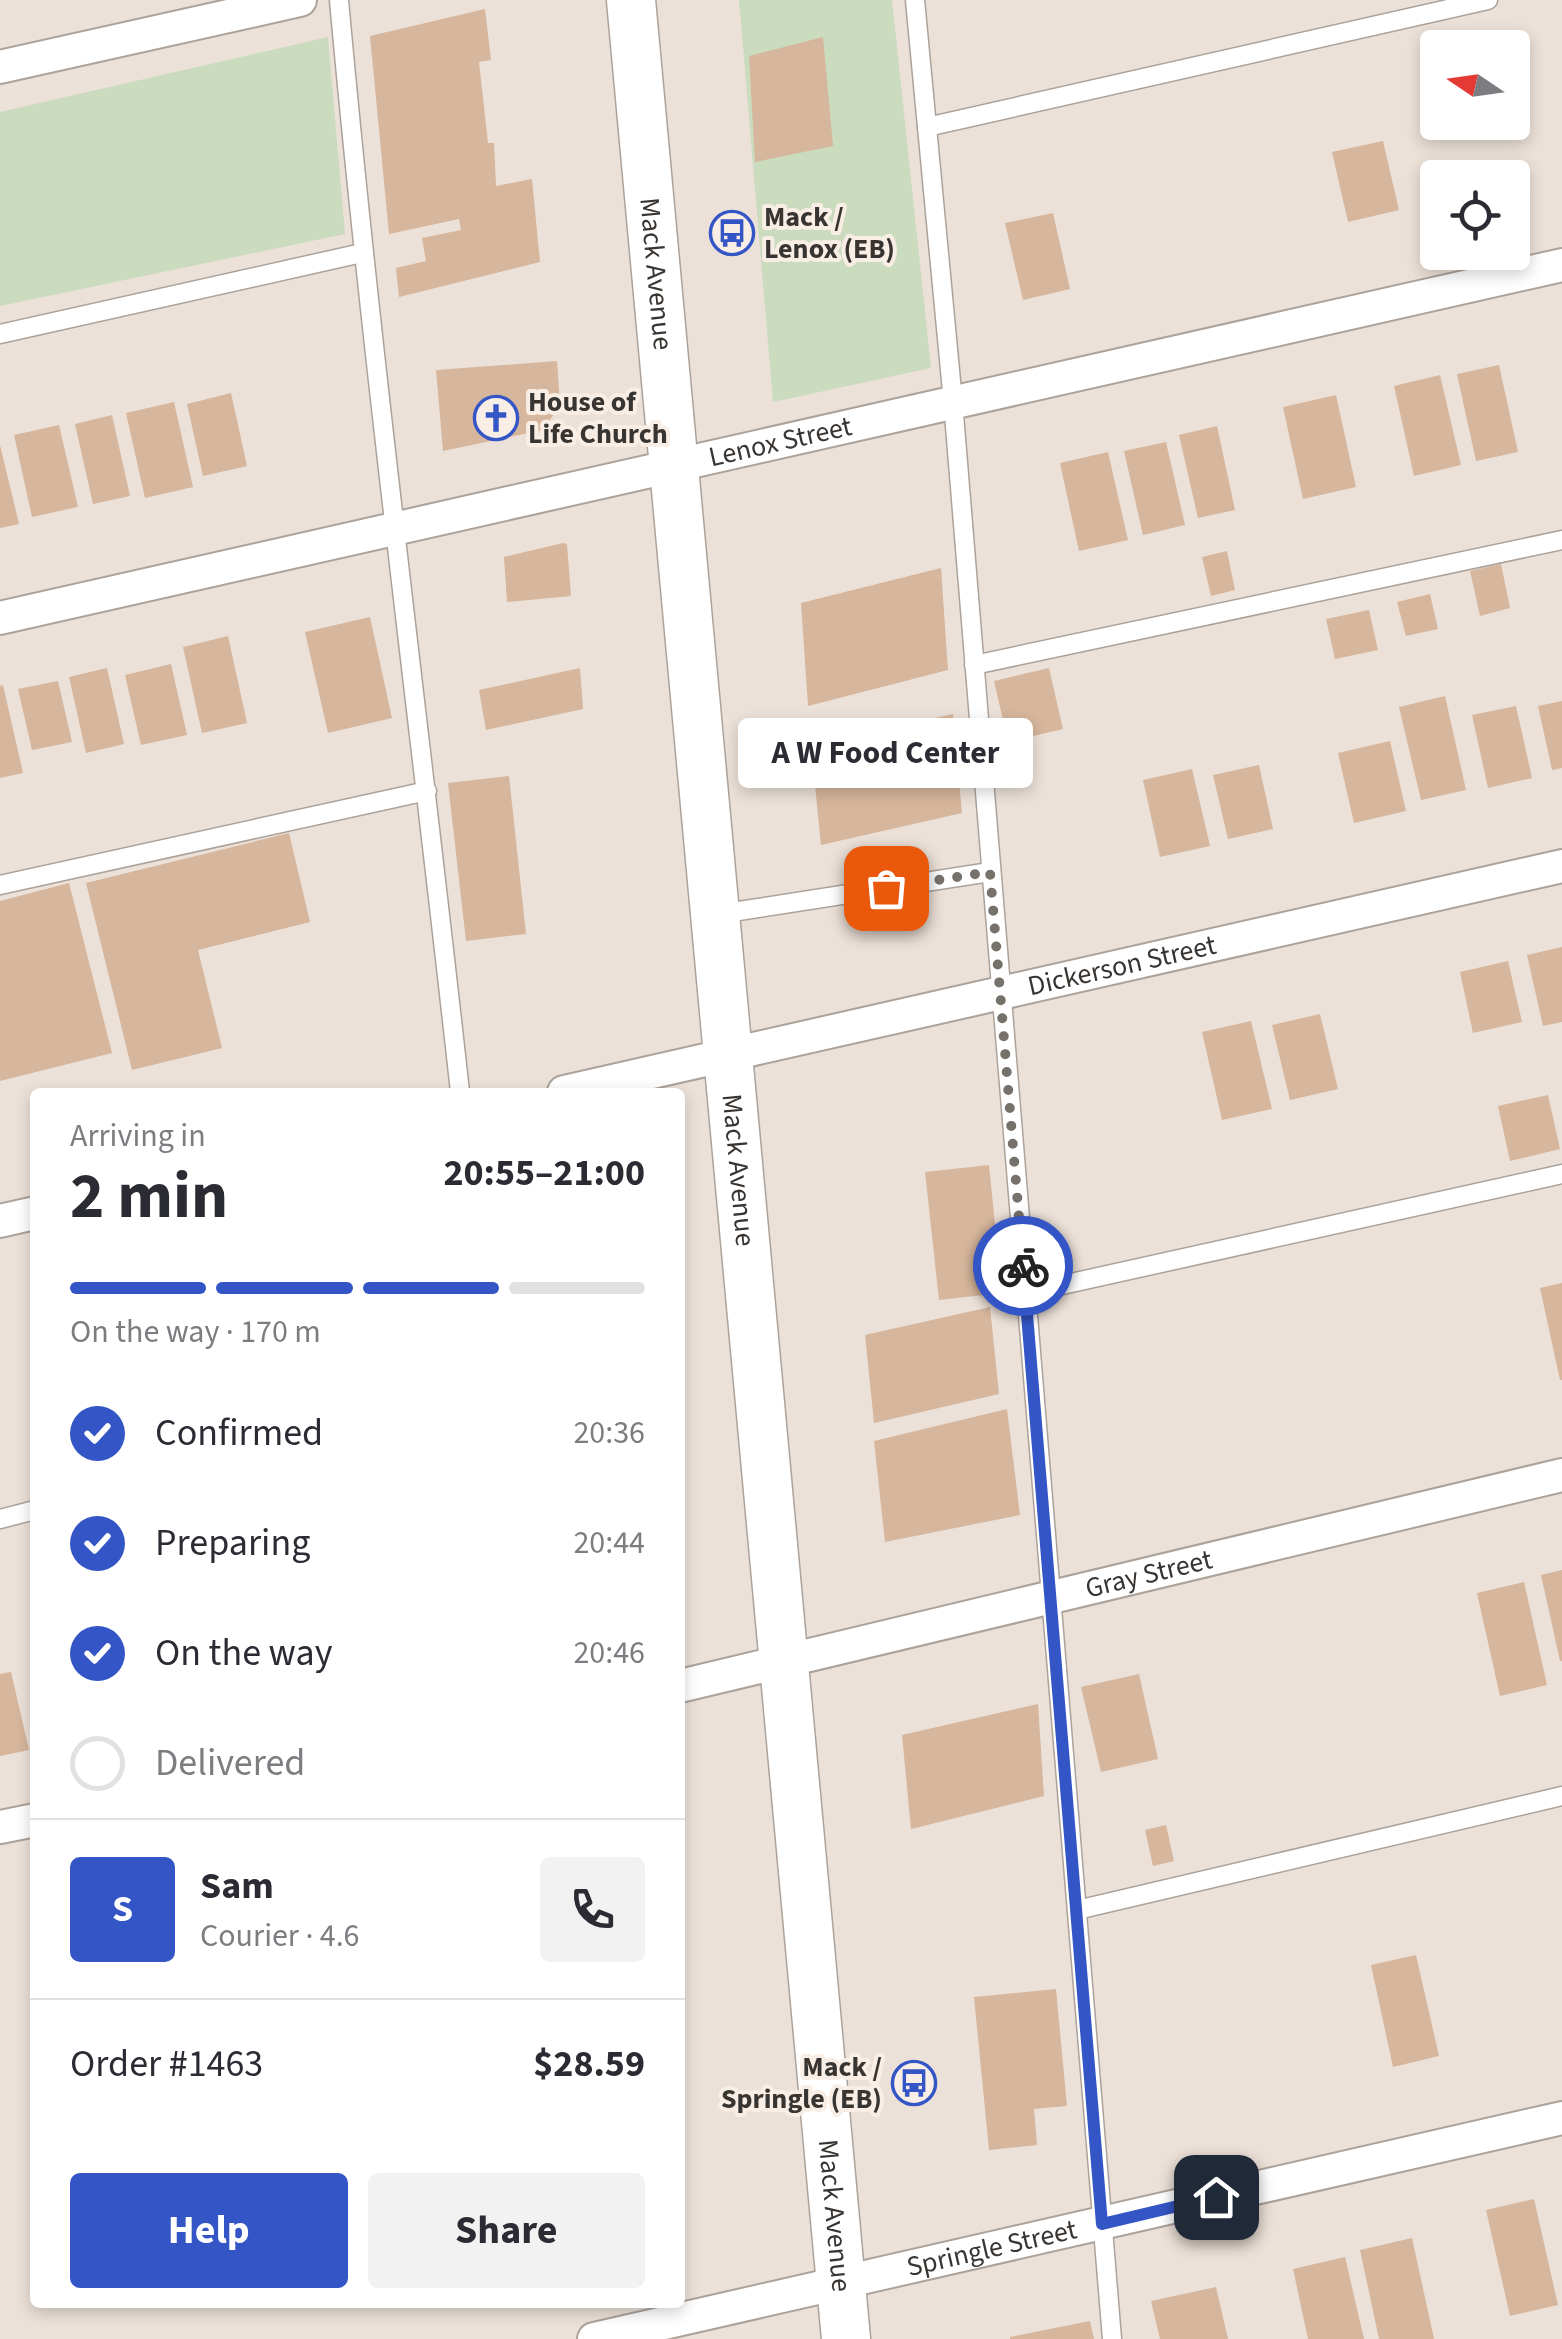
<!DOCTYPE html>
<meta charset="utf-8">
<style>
:root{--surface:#fff;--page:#f2f2f3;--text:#2b2b33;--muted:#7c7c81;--line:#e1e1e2;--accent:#3455c6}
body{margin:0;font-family:"Source Sans 3",sans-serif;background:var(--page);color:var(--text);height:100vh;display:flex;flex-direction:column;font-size:38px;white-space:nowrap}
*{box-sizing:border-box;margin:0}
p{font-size:32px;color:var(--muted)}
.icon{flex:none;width:55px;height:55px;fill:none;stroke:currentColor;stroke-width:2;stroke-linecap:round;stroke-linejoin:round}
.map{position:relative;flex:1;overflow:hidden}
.details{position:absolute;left:30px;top:1088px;width:655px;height:1220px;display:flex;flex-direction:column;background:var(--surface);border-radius:10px;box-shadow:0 5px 15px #0003}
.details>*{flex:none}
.needle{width:65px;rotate:283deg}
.tools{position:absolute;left:1420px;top:30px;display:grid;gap:20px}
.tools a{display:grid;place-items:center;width:110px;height:110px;border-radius:10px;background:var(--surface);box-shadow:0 5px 15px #0003;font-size:50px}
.pin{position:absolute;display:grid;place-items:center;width:85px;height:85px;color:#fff;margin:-42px;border-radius:20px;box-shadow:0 5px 15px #0006}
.courier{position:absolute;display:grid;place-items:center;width:100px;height:100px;margin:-50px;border:8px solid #3455c6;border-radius:50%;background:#fff;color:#222;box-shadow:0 2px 12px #0007}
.bubble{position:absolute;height:70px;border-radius:10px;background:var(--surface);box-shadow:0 5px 15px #0003;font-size:32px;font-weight:700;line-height:70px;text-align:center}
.overview em{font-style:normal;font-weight:700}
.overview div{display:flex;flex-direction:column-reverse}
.overview{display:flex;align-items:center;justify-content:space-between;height:170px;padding:0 40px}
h1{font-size:65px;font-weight:700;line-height:75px}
.bar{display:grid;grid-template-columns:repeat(4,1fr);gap:15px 10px;align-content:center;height:120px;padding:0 40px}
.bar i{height:12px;border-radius:8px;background:var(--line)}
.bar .active{background:var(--accent)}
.bar p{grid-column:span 4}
.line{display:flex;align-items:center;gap:25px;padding:0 40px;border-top:2px solid var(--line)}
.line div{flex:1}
.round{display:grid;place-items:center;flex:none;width:105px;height:105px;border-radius:10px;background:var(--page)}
ol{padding:0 40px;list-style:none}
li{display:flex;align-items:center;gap:30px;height:110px}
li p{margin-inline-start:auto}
li .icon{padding:10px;border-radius:50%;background:var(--accent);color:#fff;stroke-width:4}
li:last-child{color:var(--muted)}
li i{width:55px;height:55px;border:5px solid var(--line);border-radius:50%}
.action{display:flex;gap:20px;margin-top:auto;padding:20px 40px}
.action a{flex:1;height:115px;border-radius:10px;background:var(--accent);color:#fff;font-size:40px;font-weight:700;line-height:115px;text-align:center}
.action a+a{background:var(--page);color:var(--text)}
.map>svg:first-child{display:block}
.green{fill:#cadbbe}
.building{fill:#d6b69c}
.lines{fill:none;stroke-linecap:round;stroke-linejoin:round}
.lane-casing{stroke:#aca29a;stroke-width:21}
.street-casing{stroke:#aca29a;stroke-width:36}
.secondary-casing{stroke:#aca29a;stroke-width:51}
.lane{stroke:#fff;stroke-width:18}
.street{stroke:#fff;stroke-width:32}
.secondary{stroke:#fff;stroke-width:48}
.done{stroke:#77716b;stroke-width:10;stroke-dasharray:0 18}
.route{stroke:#3455c6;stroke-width:12}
.labels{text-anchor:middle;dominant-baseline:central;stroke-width:8;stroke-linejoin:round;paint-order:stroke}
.poi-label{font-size:28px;font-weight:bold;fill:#383431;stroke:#f9eee5;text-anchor:start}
.street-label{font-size:28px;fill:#383431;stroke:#f9eee5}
</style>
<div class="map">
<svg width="1562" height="2339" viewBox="0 0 1562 2339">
<rect width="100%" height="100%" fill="#ece1d8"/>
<g class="green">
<polygon points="739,0 892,0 931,368 773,402"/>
<polygon points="328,37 345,234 0,306 0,112"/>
</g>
<g class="building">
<polygon points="485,9 491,60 479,62 488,143 494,143 496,186 532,179 540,262 399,297 396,268 426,261 422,238 461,230 459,219 389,234 370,36"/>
<polygon points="823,37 833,146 755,162 749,56"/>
<polygon points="1383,141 1399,210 1348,222 1332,152"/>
<polygon points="1053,213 1070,289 1023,300 1005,223"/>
<polygon points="557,361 560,405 543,430 443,451 436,370"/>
<polygon points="1499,365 1518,452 1476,461 1457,374"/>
<polygon points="1440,375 1461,465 1414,476 1394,386"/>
<polygon points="231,393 247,466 203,476 187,404"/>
<polygon points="1336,395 1356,487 1303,499 1283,407"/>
<polygon points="174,402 193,487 145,498 126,413"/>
<polygon points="112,415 130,496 93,504 75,424"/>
<polygon points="59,425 78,507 32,517 14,435"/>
<polygon points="1217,426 1235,510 1198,518 1179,435"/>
<polygon points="1166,442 1185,525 1143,535 1124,451"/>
<polygon points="0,445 19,524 0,528"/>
<polygon points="1108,452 1128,540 1079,551 1060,463"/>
<polygon points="563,543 567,544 571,596 507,602 504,557"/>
<polygon points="1227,551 1235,590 1211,596 1202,557"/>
<polygon points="1501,564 1510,608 1480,616 1470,571"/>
<polygon points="941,568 948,670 808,706 801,603"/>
<polygon points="1430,594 1438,629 1406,636 1397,602"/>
<polygon points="1369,610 1378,650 1335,659 1326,619"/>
<polygon points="370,617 392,718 328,733 305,632"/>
<polygon points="228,636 247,723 202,733 183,647"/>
<polygon points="171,664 187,735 141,745 125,675"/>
<polygon points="107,668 124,744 86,753 69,677"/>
<polygon points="580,668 583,709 486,730 479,690"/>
<polygon points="1049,668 1063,729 1008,742 994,681"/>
<polygon points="58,681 72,742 32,750 18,689"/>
<polygon points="3,685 23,773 0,778 0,686"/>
<polygon points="1445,696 1466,790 1421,800 1399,707"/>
<polygon points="1562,701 1562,768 1552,770 1538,706"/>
<polygon points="1516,706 1532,778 1488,788 1472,715"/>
<polygon points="953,714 962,813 821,845 811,746"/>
<polygon points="1390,741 1406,811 1354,823 1338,753"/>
<polygon points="1259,765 1273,829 1228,839 1213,775"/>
<polygon points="1192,769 1210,846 1160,857 1143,780"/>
<polygon points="509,776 526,934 466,941 448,783"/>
<polygon points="289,833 310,922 198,950 222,1048 132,1070 86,883"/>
<polygon points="69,883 112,1053 0,1081 0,901"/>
<polygon points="1562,947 1562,1022 1543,1026 1527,955"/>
<polygon points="1508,961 1522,1022 1473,1033 1460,972"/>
<polygon points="1320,1014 1338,1089 1290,1100 1272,1025"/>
<polygon points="1251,1021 1272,1109 1222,1120 1202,1032"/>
<polygon points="1548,1095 1560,1149 1510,1161 1498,1106"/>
<polygon points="989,1165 1002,1293 939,1300 925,1172"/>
<polygon points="1562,1283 1562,1380 1560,1380 1540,1288"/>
<polygon points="990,1307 999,1394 874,1423 865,1335"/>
<polygon points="1007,1409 1020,1515 885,1542 874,1441"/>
<polygon points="1562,1570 1562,1661 1560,1661 1541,1575"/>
<polygon points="1524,1582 1547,1685 1500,1696 1477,1593"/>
<polygon points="11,1672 29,1750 0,1756 0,1674"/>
<polygon points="1139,1674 1158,1759 1101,1772 1081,1687"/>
<polygon points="1038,1704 1044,1796 911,1829 902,1735"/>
<polygon points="1166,1825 1174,1861 1153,1866 1145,1830"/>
<polygon points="1416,1955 1439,2056 1393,2067 1371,1965"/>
<polygon points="1056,1989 1067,2106 1034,2109 1037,2145 989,2150 974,1997"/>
<polygon points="1534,2199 1558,2305 1510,2316 1486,2210"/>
<polygon points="1412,2238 1434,2339 1379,2339 1360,2250"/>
<polygon points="1345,2257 1364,2339 1308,2339 1293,2269"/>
<polygon points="1216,2287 1228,2339 1160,2339 1151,2301"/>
<polygon points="1090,2321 1094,2339 1010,2339 1010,2337"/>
</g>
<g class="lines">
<defs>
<g id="lane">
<path d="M339 0C372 365 420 728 460 1092"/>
<polyline points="915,0 953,402 1112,2339"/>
<polyline points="927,127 1488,0"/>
<polyline points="0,334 362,253"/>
<polyline points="974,665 1562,540"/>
<polyline points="0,885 427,791"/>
<polyline points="719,914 990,872"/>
<polyline points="1026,1293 1562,1174"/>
<polyline points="0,1519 35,1510"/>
<polyline points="1077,1910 1562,1796"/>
</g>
<g id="street">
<polyline points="0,67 300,0"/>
<path id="s1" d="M0 618 1562 265"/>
<path id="s2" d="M564 1092 1562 866"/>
<polyline points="0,1221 35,1213"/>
<path id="s3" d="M680 1686 1562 1475"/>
<polyline points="0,1827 35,1820"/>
<path id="s4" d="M594 2339 1562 2118"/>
</g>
<g id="secondary">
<path id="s5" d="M631 0 846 2339"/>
</g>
</defs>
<use href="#lane" class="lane-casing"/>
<use href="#street" class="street-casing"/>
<use href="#secondary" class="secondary-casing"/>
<use href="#lane" class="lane"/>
<use href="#street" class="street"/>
<use href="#secondary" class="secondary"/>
</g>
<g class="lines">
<polyline class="done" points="886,888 990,872 1023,1266"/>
<polyline class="route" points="1023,1266 1102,2224 1216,2197"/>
</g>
<defs>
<symbol id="bus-ring" viewBox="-11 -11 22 22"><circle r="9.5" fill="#f9eee5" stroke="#3455c6" stroke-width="1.5"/><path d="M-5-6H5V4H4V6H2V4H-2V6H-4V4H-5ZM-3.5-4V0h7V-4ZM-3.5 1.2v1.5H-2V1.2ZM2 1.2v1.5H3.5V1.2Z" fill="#3455c6"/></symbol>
<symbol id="church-ring" viewBox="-11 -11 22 22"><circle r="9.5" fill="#f9eee5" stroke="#3455c6" stroke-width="1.5"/><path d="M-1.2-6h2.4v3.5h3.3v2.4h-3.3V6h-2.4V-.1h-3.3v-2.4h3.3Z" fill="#3455c6"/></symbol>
</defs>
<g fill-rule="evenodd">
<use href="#bus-ring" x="707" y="208" width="50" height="50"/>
<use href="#church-ring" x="471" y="393" width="50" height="50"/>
<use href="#bus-ring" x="889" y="2058" width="50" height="50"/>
</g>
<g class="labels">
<g class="poi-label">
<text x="764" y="217">Mack /<tspan x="764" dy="32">Lenox (EB)</tspan></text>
<text x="528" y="402">House of<tspan x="528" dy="32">Life Church</tspan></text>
<text x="882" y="2067" text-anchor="end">Mack /<tspan x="882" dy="32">Springle (EB)</tspan></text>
</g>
<g class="street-label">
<text stroke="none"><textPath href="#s5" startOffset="275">Mack Avenue</textPath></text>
<text stroke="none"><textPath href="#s1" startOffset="800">Lenox Street</textPath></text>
<text stroke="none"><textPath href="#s2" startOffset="572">Dickerson Street</textPath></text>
<text stroke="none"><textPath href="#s5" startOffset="1175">Mack Avenue</textPath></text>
<text stroke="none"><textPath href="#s3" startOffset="482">Gray Street</textPath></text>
<text stroke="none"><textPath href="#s5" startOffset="2225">Mack Avenue</textPath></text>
<text stroke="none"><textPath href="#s4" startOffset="408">Springle Street</textPath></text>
</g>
</g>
</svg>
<div class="tools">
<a><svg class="needle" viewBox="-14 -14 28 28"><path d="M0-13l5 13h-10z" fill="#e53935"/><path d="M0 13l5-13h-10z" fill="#7c7c81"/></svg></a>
<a><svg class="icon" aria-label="locate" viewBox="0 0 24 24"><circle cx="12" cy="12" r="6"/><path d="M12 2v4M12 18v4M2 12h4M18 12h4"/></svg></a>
</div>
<div class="pin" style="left:886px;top:888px;background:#ea580c"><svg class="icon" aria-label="bag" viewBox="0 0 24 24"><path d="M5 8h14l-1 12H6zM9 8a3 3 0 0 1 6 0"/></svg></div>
<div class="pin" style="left:1216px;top:2197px;background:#1f2937"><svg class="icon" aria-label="home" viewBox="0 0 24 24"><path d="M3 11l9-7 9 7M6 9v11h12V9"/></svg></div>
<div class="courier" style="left:1023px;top:1266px"><svg class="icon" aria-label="bike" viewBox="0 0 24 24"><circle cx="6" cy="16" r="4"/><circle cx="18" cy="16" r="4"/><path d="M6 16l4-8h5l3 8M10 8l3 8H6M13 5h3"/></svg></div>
<div class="bubble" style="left:738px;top:718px;width:295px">A W Food Center</div>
<section class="details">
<div class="overview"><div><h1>2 min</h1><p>Arriving in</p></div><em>20:55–21:00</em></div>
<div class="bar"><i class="active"></i><i class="active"></i><i class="active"></i><i></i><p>On the way · 170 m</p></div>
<ol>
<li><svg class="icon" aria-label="check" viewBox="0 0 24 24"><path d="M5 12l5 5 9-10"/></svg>Confirmed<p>20:36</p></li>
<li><svg class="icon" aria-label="check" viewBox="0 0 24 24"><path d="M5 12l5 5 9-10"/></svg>Preparing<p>20:44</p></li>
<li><svg class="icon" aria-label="check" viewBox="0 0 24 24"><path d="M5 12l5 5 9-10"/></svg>On the way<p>20:46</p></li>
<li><i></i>Delivered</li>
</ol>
<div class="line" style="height:180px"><b class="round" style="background:var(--accent);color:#fff">S</b><div><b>Sam</b><p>Courier · 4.6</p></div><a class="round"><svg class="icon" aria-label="phone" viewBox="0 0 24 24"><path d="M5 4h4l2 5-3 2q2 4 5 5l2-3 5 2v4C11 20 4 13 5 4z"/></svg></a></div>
<div class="line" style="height:130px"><div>Order #1463</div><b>$28.59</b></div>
<div class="action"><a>Help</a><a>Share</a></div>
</section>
</div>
